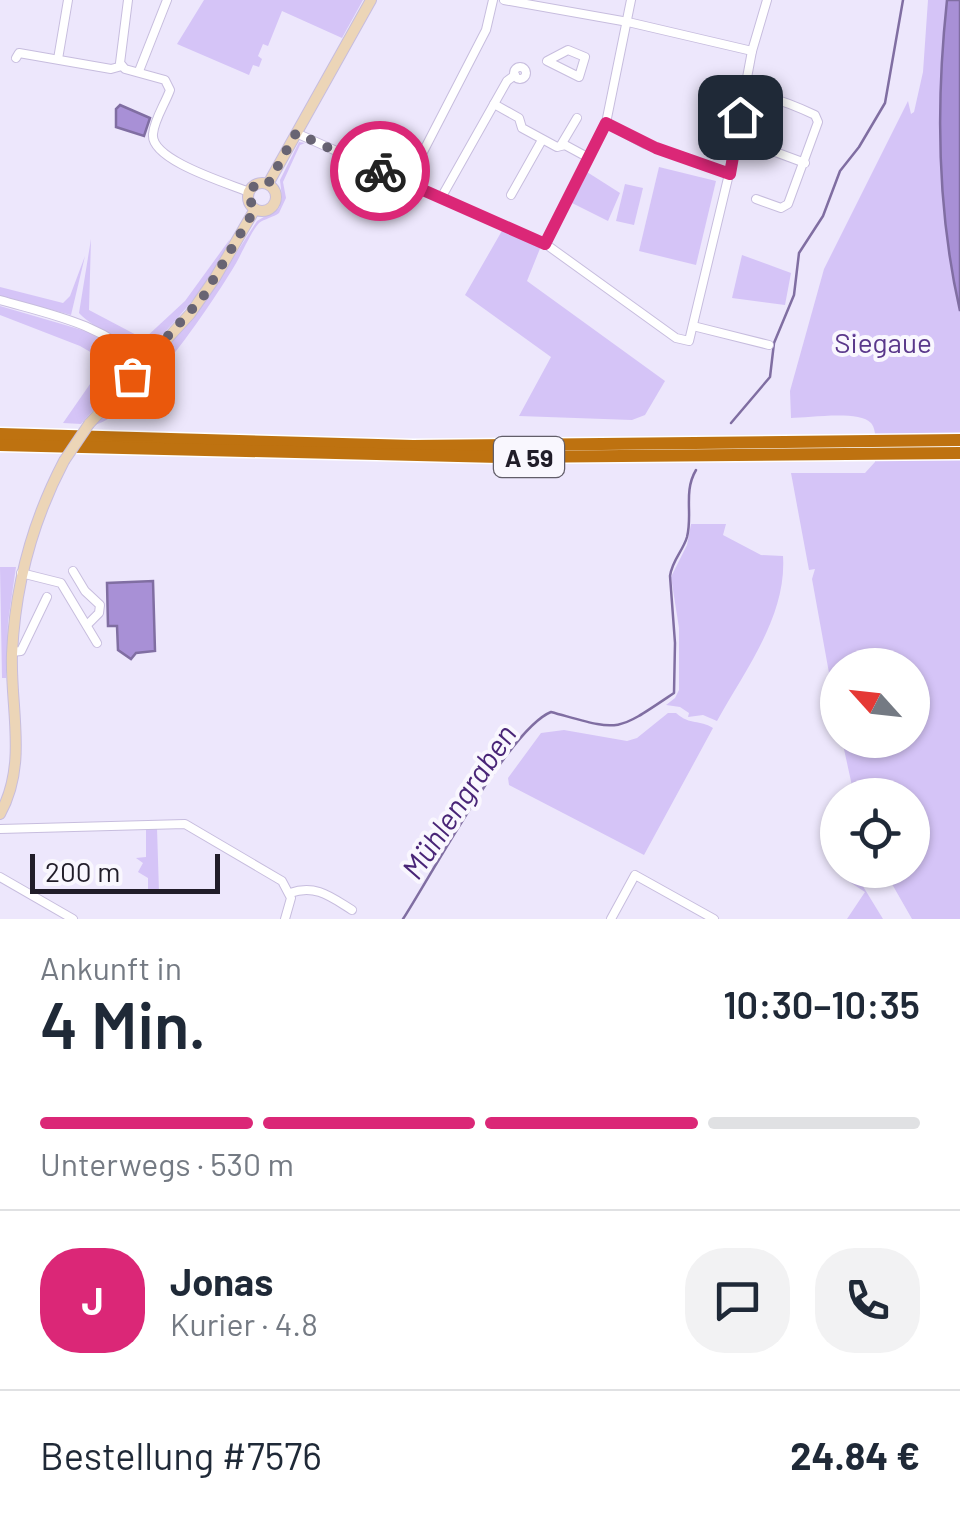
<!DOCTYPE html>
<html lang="de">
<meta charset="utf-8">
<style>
:root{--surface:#fff;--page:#f2f2f3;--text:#1f2937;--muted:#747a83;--line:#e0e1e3;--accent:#db2777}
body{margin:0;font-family:Barlow,sans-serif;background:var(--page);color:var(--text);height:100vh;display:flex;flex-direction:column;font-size:38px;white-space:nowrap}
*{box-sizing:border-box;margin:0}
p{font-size:32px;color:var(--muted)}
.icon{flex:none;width:55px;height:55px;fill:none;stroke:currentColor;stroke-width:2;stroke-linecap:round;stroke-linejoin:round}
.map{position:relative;height:919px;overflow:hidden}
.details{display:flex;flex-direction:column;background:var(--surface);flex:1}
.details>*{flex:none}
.needle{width:65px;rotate:297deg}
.fabs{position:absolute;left:820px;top:648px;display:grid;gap:20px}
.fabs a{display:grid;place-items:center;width:110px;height:110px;border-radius:50%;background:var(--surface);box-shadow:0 2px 8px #0004;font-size:50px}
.scale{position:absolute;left:30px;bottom:25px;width:190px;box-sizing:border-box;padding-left:10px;border:5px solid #211d29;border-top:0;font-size:28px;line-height:35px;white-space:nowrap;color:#211d29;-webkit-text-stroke:8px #f9f7fe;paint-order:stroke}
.pin{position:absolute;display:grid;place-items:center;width:85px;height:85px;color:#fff;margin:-42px;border-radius:20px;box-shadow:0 5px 15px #0006}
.courier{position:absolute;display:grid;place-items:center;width:100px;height:100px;margin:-50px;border:8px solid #db2777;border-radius:50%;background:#fff;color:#222;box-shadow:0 2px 12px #0007}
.summary em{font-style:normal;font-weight:600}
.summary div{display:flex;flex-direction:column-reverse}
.summary{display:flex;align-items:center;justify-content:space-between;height:170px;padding:0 40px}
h1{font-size:65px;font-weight:600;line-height:75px}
.bar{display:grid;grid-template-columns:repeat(4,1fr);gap:15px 10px;align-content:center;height:120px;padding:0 40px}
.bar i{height:12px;border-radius:8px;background:var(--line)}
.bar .current{background:var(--accent)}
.bar p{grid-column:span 4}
.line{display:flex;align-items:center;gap:25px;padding:0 40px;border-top:2px solid var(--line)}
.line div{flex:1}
.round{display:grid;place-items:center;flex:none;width:105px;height:105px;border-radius:40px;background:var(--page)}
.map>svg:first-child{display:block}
.green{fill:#d5c4f7}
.water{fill:#a890d6;stroke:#806ea2;stroke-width:2.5}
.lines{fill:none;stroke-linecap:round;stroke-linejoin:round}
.stream{stroke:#806ea2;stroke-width:2.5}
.street-casing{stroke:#c7bdde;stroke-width:10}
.secondary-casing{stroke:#c7bdde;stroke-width:12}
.highway-casing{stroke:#fff;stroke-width:15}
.street{stroke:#fff;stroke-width:8}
.secondary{stroke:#ecd5b7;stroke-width:10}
.highway{stroke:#be7210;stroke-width:12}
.secondary-bridge-casing{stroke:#c7bdde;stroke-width:12;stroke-linecap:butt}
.secondary-bridge{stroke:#ecd5b7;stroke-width:10}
.done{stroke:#686473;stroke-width:10;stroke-dasharray:0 18}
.route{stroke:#db2777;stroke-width:12}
.labels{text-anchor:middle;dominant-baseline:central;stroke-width:8;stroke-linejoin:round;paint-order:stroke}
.shield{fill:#f9f7fe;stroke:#625e69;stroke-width:2.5}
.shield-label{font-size:25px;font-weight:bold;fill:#211d29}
.park-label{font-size:28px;fill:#5a388b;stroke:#f9f7fe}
.water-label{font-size:30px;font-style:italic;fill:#492577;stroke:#f9f7fe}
</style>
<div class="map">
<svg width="960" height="919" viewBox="0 0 960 919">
<rect width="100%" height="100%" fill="#ede7fc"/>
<g class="green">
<polygon points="204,0 363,0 342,38 282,11 268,46 263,44 258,56 262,59 259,67 253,65 249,75 177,44"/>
<path d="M928 0H960V919H912L884 870H912V795H854L842 740H912V665H838L837 717 812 579 815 569 809 570 791 473H865L875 462C875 451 878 431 871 423 859 410 808 418 791 418L790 391 824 269 908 101 911 114 914 112 923 72Z"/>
<path d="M299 142 305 143 300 145 283 182 286 198 279 213C274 217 264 219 259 223 250 233 240 258 232 270 206 312 140 411 95 425L197 314 257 221 279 208 282 198 280 180Z"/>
<polygon points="659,167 716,181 696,265 639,251"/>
<polygon points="587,172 620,193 608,221 572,203"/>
<polygon points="625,184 643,188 634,225 616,221"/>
<polygon points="503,229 541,246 527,281 665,381 645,415 632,420 519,416 551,357 465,295"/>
<path d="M91 239 89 310 144 339 185 301 230 239C211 283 178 320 144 353L140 354C127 346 86 322 79 313Z"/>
<polygon points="742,255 791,273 785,305 732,298"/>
<polygon points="85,256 71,315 0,296 0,287 63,303 70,296"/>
<polygon points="0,306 89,332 126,356 126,373 81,424 63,423 106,361 80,346 0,315"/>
<path d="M691 524H726L723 535 761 555 783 556C787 616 745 670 717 721L703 715 688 717 689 713 680 707 666 705 675 698 679 690V628L671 577 687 545Z"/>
<polygon points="0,567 16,567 8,622 6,678 2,678"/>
<path d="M668 713H676C691 726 699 719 713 728L644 855 509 785 508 778 541 733 564 730 627 741 637 738Z"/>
<polygon points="157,828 159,892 148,889 148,878 138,872 143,863 136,858 146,857 146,829"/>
<polygon points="847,870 853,870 883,919 847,919 865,892 848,881"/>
</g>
<g class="water">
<path d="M947 0H960V311C937 210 936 102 947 0Z"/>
<polygon points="120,105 150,118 144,136 116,127 116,109"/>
<polygon points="153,581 155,651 136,653 131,659 118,650 117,626 108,626 107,583"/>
</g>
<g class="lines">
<g class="stream">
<polyline points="731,423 770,377 774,343 794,295 799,253 823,216 840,171 859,147 885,103 903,0"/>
<path d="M403 919C431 876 510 728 551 712 621 731 613 734 674 693L675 643 670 576C672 560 683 551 687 537 693 514 683 492 696 470"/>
</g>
<defs>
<g id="street">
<path d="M128 0 120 63 125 69 165 80 170 90C165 104 154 120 153 134 150 160 227 183 249 192"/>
<polyline points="504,0 628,22 752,51"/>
<polygon points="568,50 585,57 579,77 547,61"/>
<polyline points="16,58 19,53 111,69 122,66"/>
<polyline points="58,59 68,0"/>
<circle cx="520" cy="73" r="6"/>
<polyline points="139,71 167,0"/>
<path d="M745 91C769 96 794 105 815 115L818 122 788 204 781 208 756 199"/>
<polyline points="494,104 519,118 522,128 557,147 565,145 589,158"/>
<polyline points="606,123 645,144 729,174"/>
<polyline points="296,133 547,245 676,338 689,341 729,174 752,51 767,0"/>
<polyline points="736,142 759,146 805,163"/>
<polyline points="561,145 577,118"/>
<polyline points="407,183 486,30 493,0"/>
<polyline points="511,195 542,140"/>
<polyline points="441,198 507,81 515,75"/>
<polyline points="545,244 606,123 631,0"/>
<path d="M0 300C53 315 103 324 143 364"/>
<polyline points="693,326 769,345"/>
<polyline points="73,571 85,591 100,605 99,613 87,625"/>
<polyline points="21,573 61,583 97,643"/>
<polyline points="12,652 21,651 47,597"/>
<polyline points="0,829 185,824 282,881 291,898 285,919"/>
<polyline points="0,877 73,919"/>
<path d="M290 893C316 884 331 897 352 910"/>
<polyline points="611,919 635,875 714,919"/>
</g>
<g id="secondary">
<circle cx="262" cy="197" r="14"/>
<polyline points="268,184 371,0"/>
<polyline points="89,424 190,314 215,278 255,209"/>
<path d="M0 814C28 764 10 708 12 654 15 585 32 522 64 461"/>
</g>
<g id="highway">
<polyline points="0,434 413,446 960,440"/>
<polyline points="0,445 499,457 960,453"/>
</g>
</defs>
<use href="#street" class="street-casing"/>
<use href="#secondary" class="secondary-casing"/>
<use href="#highway" class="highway-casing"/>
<use href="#street" class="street"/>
<use href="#secondary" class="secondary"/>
<use href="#highway" class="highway"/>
<defs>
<polyline id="secondary-bridge" points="64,461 89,424"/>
</defs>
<use href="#secondary-bridge" class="secondary-bridge-casing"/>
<use href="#secondary-bridge" class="secondary-bridge"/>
</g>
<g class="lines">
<path class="done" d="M132 376 203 297 255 209 248 197C251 186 258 181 268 184L296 133 380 171"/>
<polyline class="route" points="380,171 545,244 606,123 656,148 730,174 740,117"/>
</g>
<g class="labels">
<rect class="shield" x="494" y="437" width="70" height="40" rx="8"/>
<g class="shield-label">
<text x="529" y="457">A 59</text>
</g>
<g class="park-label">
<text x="883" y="342">Siegaue</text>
</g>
<g class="water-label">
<text transform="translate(458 801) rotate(-56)">Mühlengraben</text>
</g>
</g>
</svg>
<div class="fabs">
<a><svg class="needle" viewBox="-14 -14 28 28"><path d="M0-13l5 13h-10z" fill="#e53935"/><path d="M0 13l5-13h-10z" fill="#747a83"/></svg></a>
<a><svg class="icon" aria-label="locate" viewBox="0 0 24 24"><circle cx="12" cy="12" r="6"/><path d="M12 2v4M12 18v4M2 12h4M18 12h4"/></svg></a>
</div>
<div class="scale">200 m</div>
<div class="pin" style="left:132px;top:376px;background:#ea580c"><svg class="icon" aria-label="bag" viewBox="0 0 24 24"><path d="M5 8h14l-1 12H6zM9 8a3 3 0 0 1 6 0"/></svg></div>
<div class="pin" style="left:740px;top:117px;background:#1f2937"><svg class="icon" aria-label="home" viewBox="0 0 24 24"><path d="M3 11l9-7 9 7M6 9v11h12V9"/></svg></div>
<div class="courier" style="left:380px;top:171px"><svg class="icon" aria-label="bike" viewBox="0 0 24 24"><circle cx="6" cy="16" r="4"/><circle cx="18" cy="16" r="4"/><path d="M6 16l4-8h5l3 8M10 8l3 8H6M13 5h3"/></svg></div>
</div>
<section class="details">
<div class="summary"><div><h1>4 Min.</h1><p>Ankunft in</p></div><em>10:30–10:35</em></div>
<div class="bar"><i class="current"></i><i class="current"></i><i class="current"></i><i></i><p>Unterwegs · 530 m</p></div>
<div class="line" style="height:180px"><b class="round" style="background:var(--accent);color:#fff">J</b><div><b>Jonas</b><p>Kurier · 4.8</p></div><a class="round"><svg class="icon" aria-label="chat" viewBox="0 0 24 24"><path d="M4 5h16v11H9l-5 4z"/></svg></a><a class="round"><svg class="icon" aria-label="phone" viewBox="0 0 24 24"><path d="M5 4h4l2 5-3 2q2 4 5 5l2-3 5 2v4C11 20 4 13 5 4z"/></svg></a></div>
<div class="line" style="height:130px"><div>Bestellung #7576</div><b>24.84 €</b></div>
</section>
